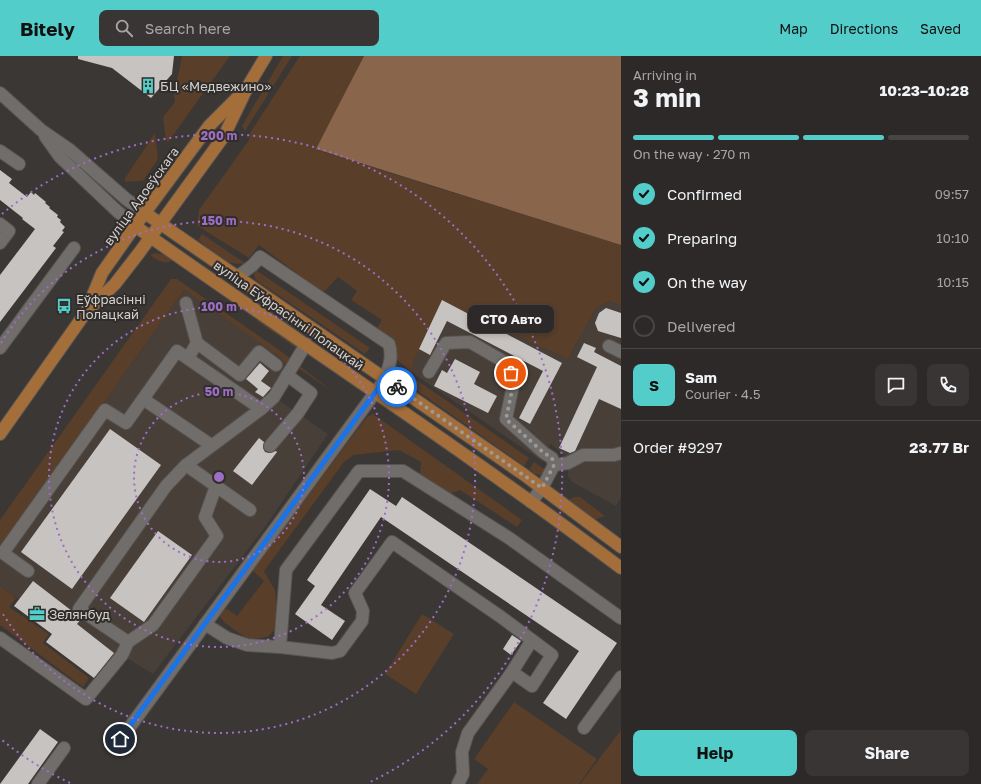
<!DOCTYPE html>
<meta charset="utf-8">
<style>
:root{--surface:#2c2928;--page:#383534;--text:#f1f3f6;--muted:#a6a6a8;--line:#484545;--accent:#53cdc9}
body{margin:0;font-family:"Golos Text",sans-serif;background:var(--page);color:var(--text);height:100vh;display:flex;flex-direction:column;font-size:15px;white-space:nowrap}
*{box-sizing:border-box;margin:0}
p{font-size:13px;color:var(--muted)}
.icon{flex:none;width:22px;height:22px;fill:none;stroke:currentColor;stroke-width:2;stroke-linecap:round;stroke-linejoin:round}
.map{position:relative;flex:1;overflow:hidden}
.sheet{display:flex;flex-direction:column;background:var(--surface);width:360px}
.sheet>*{flex:none}
.pin{position:absolute;display:grid;place-items:center;width:34px;height:34px;color:#fff;margin:-17px;border:2px solid #fff;border-radius:50%;box-shadow:0 1px 4px #0007}
.courier{position:absolute;display:grid;place-items:center;width:40px;height:40px;margin:-20px;border:3px solid #1a73e8;border-radius:50%;background:#fff;color:#222;box-shadow:0 1px 5px #0007}
.bubble{position:absolute;height:28px;border-radius:8px;background:var(--surface);box-shadow:0 2px 6px #0003,0 0 0 1px var(--line);font-size:13px;font-weight:700;line-height:28px;text-align:center}
.summary em{font-style:normal;font-weight:700}
.summary div{display:flex;flex-direction:column-reverse}
.summary{display:flex;align-items:center;justify-content:space-between;height:68px;padding:0 12px}
h1{font-size:26px;font-weight:700;line-height:30px}
.bar{display:grid;grid-template-columns:repeat(4,1fr);gap:6px 4px;align-content:center;height:48px;padding:0 12px}
.bar i{height:5px;border-radius:3px;background:var(--line)}
.bar .selected{background:var(--accent)}
.bar p{grid-column:span 4}
.line{display:flex;align-items:center;gap:10px;padding:0 12px;border-top:1px solid var(--line)}
.line div{flex:1}
.round{display:grid;place-items:center;flex:none;width:42px;height:42px;border-radius:8px;background:var(--page)}
ol{padding:0 12px;list-style:none}
li{display:flex;align-items:center;gap:12px;height:44px}
li p{margin-inline-start:auto}
li .icon{padding:4px;border-radius:50%;background:var(--accent);color:#111;stroke-width:4}
li:last-child{color:var(--muted)}
li i{width:22px;height:22px;border:2px solid var(--line);border-radius:50%}
.primary-button{display:flex;gap:8px;margin-top:auto;padding:8px 12px}
.primary-button a{flex:1;height:46px;border-radius:8px;background:var(--accent);color:#111;font-size:16px;font-weight:700;line-height:46px;text-align:center}
.primary-button a+a{background:var(--page);color:var(--text)}
header{display:flex;align-items:center;gap:24px;box-sizing:border-box;height:56px;padding:0 20px;background:var(--accent);color:#111}
header strong{font-size:19px}
nav{display:flex;gap:22px;margin-inline-start:auto;font-size:14px}
.search{width:280px;height:36px;background:var(--page);display:flex;align-items:center;gap:10px;box-sizing:border-box;padding:0 14px;border-radius:8px;color:var(--muted);font-size:15px}
main{display:flex;flex:1;min-height:0}
.map>svg:first-child{display:block}
.built{fill:#483f39}
.green{fill:#593e29}
.forest{fill:#88654b}
.building{fill:#c7c3c1}
.lines{fill:none;stroke-linecap:round;stroke-linejoin:round}
.minor-casing{stroke:#565452;stroke-width:14}
.major-casing{stroke:#565452;stroke-width:14}
.minor{stroke:#716d6b;stroke-width:12}
.major{stroke:#a46e3b;stroke-width:12}
.done{stroke:#9d9b99;stroke-width:4;stroke-dasharray:0 7.2}
.route{stroke:#1a73e8;stroke-width:5}
.ring{fill:none;stroke:#9e6ec5;stroke-width:2;stroke-dasharray:2 4}
.labels{text-anchor:middle;dominant-baseline:central;stroke-width:4;stroke-linejoin:round;paint-order:stroke}
.poi-label{font-size:13px;fill:#d3d1cf;stroke:#302d2b;text-anchor:start}
.street-label{font-size:13px;fill:#d3d1cf;stroke:#302d2b}
.centre{fill:#9e6ec5;stroke:#302d2b;stroke-width:2}
.ring-label{font-size:12px;text-anchor:middle;font-weight:bold;fill:#9e6ec5;stroke:#302d2b;stroke-width:4;stroke-linejoin:round;paint-order:stroke}
</style>
<header>
<strong>Bitely</strong>
<div class="search"><svg class="icon" aria-label="search" viewBox="0 0 24 24"><circle cx="10" cy="10" r="6"/><path d="M15 15l6 6"/></svg>Search here</div>
<nav><a>Map</a><a>Directions</a><a>Saved</a></nav>
</header>
<main>
<div class="map">
<svg width="621" height="728" viewBox="0 0 621 728">
<rect width="100%" height="100%" fill="#3a3735"/>
<g class="built">
<polygon points="184,234 281,301 285,308 281,319 268,337 328,378 265,471 153,618 122,599 115,598 95,623 46,586 51,578 14,550 19,544 0,530 0,493"/>
<polygon points="442,244 568,303 596,252 609,245 621,250 621,441 616,450 572,426 568,420 568,403 551,388 539,403 414,318 413,306 420,294 419,292"/>
</g>
<g class="green">
<polygon points="182,0 230,0 168,86 166,84 163,61 175,46 174,40"/>
<polygon points="283,0 292,0 245,75 242,70"/>
<path d="M300 0H364L317 94 621 189V250L609 245 596 252 568 303 442 245 419 292 420 294 413 306 414 318 396 303C398 289 388 280 377 272L382 264 351 244 357 235 338 221 326 234 322 236 259 189 249 202 201 172 197 168 199 154 249 84 250 77Z"/>
<polygon points="155,77 158,103 143,125 125,126 125,122"/>
<path d="M202 178 245 207C227 212 211 194 198 184Z"/>
<path d="M155 197 167 199 175 203C166 210 158 205 150 199Z"/>
<polygon points="256,214 370,292 365,298 256,224 254,219"/>
<polygon points="171,223 177,223 282,296 333,336 288,305 285,308 280,301 184,234 0,493 0,464"/>
<polygon points="259,261 299,289 296,292 257,265"/>
<polygon points="395,309 529,402 524,410 398,321 395,317"/>
<polygon points="373,358 522,464 517,471 460,434 448,438 420,418 421,406 399,394 354,399 344,406 264,515 275,534 277,553 274,574 269,580 262,582 246,582 225,567 220,561 223,554 227,553 237,560 264,525 252,514 367,361"/>
<polygon points="534,406 546,414 542,419 535,418 529,413"/>
<polygon points="574,441 580,441 605,460 594,464 569,446 570,443"/>
<polygon points="0,530 16,542 9,551 49,578 43,587 89,622 83,631 0,569"/>
<polygon points="422,558 454,578 416,638 385,618"/>
<polygon points="514,646 597,703 579,728 477,728 488,713 474,703"/>
<polygon points="621,674 621,728 580,728"/>
</g>
<polygon class="forest" points="364,0 621,0 621,189 316,93"/>
<g class="building">
<polygon points="78,0 174,0 172,18 151,42 112,12 78,3"/>
<polygon points="0,114 12,123 9,127 27,141 31,136 34,139 35,137 46,146 45,147 50,151 49,152 58,159 57,161 61,164 60,166 65,171 62,175 64,176 53,190 56,192 0,266 0,219 35,173 22,163 23,162 0,144"/>
<polygon points="442,244 562,307 530,368 519,362 543,315 447,265 430,299 419,293"/>
<polygon points="606,252 621,257 621,282 598,275 595,267 599,257"/>
<polygon points="584,287 596,292 594,296 621,310 621,353 599,343 575,395 570,397 559,392 597,311 577,301"/>
<polygon points="455,303 480,316 474,328 497,340 488,357 434,330 442,314 447,317"/>
<polygon points="260,307 269,315 261,325 271,332 263,341 255,336 258,333 246,323"/>
<polygon points="110,373 161,409 72,533 21,496"/>
<polygon points="259,382 264,386 263,392 265,396 269,397 276,395 277,396 252,429 233,415"/>
<polygon points="370,433 396,450 402,441 617,587 566,663 543,647 579,595 381,461 321,549 345,565 332,584 295,558 315,530 307,524"/>
<polygon points="158,475 192,499 144,566 110,542"/>
<polygon points="33,525 72,555 75,559 81,563 77,568 114,597 94,622 46,586 52,578 14,550"/>
<polygon points="512,579 521,585 511,599 503,593"/>
<polygon points="40,673 58,686 28,728 0,728"/>
</g>
<g class="lines">
<defs>
<g id="minor">
<polyline points="0,37 41,74 70,94 126,143 145,157"/>
<polyline points="45,80 60,101 117,155 135,170"/>
<polyline points="0,95 19,108"/>
<polyline points="0,168 9,175 0,187"/>
<polyline points="186,247 197,287"/>
<polyline points="609,290 621,296"/>
<polyline points="0,292 74,192"/>
<polyline points="188,302 197,287 240,319 259,296 276,309"/>
<polyline points="429,316 446,287 470,286 508,308 514,325 506,363 544,397 552,402 554,409 542,432 531,446"/>
<polyline points="211,389 143,343 177,295 261,353"/>
<polyline points="270,390 298,357 311,337 287,319"/>
<polyline points="186,409 250,454"/>
<polyline points="554,409 568,407 583,399 614,399 621,397"/>
<polyline points="28,515 3,497 105,354 126,367 143,343"/>
<polyline points="205,568 227,582 247,589 280,591 332,597 340,595 362,565 363,555 355,537 392,486 501,561 532,584 512,616 532,630 552,599 532,584"/>
<polyline points="0,582 86,643 122,599 128,586 79,553 166,430 186,409 261,353 274,341 306,288"/>
<polyline points="128,586 153,569 217,480 205,461 216,430"/>
<polyline points="280,591 286,514 359,415 403,415 509,482 621,562"/>
<polyline points="584,672 621,621"/>
<path d="M121 683 385 323C389 310 393 301 389 288L260 201 253 209 237 221"/>
<polyline points="38,728 64,692"/>
<polyline points="458,728 463,718 462,696 468,677 512,616"/>
</g>
<g id="major">
<polyline points="145,157 523,418 621,491"/>
<path d="M135 170C297 285 463 393 621 512"/>
<polyline points="88,251 102,217 135,170 209,70 241,38"/>
<polyline points="0,378 86,256 115,228 139,197 224,80 248,30 266,0"/>
</g>
</defs>
<use href="#minor" class="minor-casing"/>
<use href="#major" class="major-casing"/>
<use href="#minor" class="minor"/>
<use href="#major" class="major"/>
</g>
<g class="lines">
<polyline class="done" points="397,331 542,432 554,409 552,402 544,397 506,363 514,325 511,317"/>
<polyline class="route" points="120,683 385,323 397,331"/>
</g>
<g class="ring">
<circle cx="219" cy="421" r="85"/>
<circle cx="219" cy="421" r="170"/>
<path d="M1 287A256 256 0 1 1 1 555"/>
<path d="M70 727A341 341 0 0 1 2 684M2 158A341 341 0 1 1 368 727"/>
</g>
<defs>
<symbol id="building-bare" viewBox="-9 -9 18 18"><path d="M-4-6H4V6H1V3H-1V6H-4ZM-2.5-4.3h1.7v1.8h-1.7ZM.8-4.3h1.7v1.8H.8ZM-2.5-1h1.7V.8h-1.7ZM.8-1h1.7V.8H.8Z" fill="#53cdc9" stroke="#302d2b" stroke-width="2.5" paint-order="stroke"/></symbol>
<symbol id="bus-bare" viewBox="-9 -9 18 18"><path d="M-5-6H5V4H4V6H2V4H-2V6H-4V4H-5ZM-3.5-4V0h7V-4ZM-3.5 1.2v1.5H-2V1.2ZM2 1.2v1.5H3.5V1.2Z" fill="#53cdc9" stroke="#302d2b" stroke-width="2.5" paint-order="stroke"/></symbol>
<symbol id="office-bare" viewBox="-9 -9 18 18"><path d="M-6-3h4V-5.5h4V-3h4V5H-6ZM-1-4.5V-3h2v-1.5ZM-6 0V1H6V0Z" fill="#53cdc9" stroke="#302d2b" stroke-width="2.5" paint-order="stroke"/></symbol>
</defs>
<g fill-rule="evenodd">
<use href="#building-bare" x="137" y="19" width="22" height="22"/>
<use href="#bus-bare" x="53" y="239" width="22" height="22"/>
<use href="#office-bare" x="26" y="547" width="22" height="22"/>
</g>
<g class="labels">
<g class="poi-label">
<text x="160" y="30">БЦ «Медвежино»</text>
<text x="76" y="243">Еўфрасінні<tspan x="76" dy="15">Полацкай</tspan></text>
<text x="49" y="558">Зелянбуд</text>
</g>
<g class="street-label">
<text transform="translate(141 140) rotate(-54)">вуліца Адоеўскага</text>
<text transform="translate(289 259) rotate(35)">вуліца Еўфрасінні Полацкай</text>
</g>
</g>
<circle cx="219" cy="421" r="6" class="centre"/>
<g class="ring-label">
<text x="219" y="84">200 m</text>
<text x="219" y="169">150 m</text>
<text x="219" y="255">100 m</text>
<text x="219" y="340">50 m</text>
</g>
</svg>
<div class="pin" style="left:511px;top:317px;background:#ea580c"><svg class="icon" aria-label="bag" viewBox="0 0 24 24"><path d="M5 8h14l-1 12H6zM9 8a3 3 0 0 1 6 0"/></svg></div>
<div class="pin" style="left:120px;top:683px;background:#1f2937"><svg class="icon" aria-label="home" viewBox="0 0 24 24"><path d="M3 11l9-7 9 7M6 9v11h12V9"/></svg></div>
<div class="courier" style="left:397px;top:331px"><svg class="icon" aria-label="bike" viewBox="0 0 24 24"><circle cx="6" cy="16" r="4"/><circle cx="18" cy="16" r="4"/><path d="M6 16l4-8h5l3 8M10 8l3 8H6M13 5h3"/></svg></div>
<div class="bubble" style="left:468px;top:249px;width:86px">СТО Авто</div>
</div>
<section class="sheet">
<div class="summary"><div><h1>3 min</h1><p>Arriving in</p></div><em>10:23–10:28</em></div>
<div class="bar"><i class="selected"></i><i class="selected"></i><i class="selected"></i><i></i><p>On the way · 270 m</p></div>
<ol>
<li><svg class="icon" aria-label="check" viewBox="0 0 24 24"><path d="M5 12l5 5 9-10"/></svg>Confirmed<p>09:57</p></li>
<li><svg class="icon" aria-label="check" viewBox="0 0 24 24"><path d="M5 12l5 5 9-10"/></svg>Preparing<p>10:10</p></li>
<li><svg class="icon" aria-label="check" viewBox="0 0 24 24"><path d="M5 12l5 5 9-10"/></svg>On the way<p>10:15</p></li>
<li><i></i>Delivered</li>
</ol>
<div class="line" style="height:72px"><b class="round" style="background:var(--accent);color:#111">S</b><div><b>Sam</b><p>Courier · 4.5</p></div><a class="round"><svg class="icon" aria-label="chat" viewBox="0 0 24 24"><path d="M4 5h16v11H9l-5 4z"/></svg></a><a class="round"><svg class="icon" aria-label="phone" viewBox="0 0 24 24"><path d="M5 4h4l2 5-3 2q2 4 5 5l2-3 5 2v4C11 20 4 13 5 4z"/></svg></a></div>
<div class="line" style="height:52px"><div>Order #9297</div><b>23.77 Br</b></div>
<div class="primary-button"><a>Help</a><a>Share</a></div>
</section>
</main>
